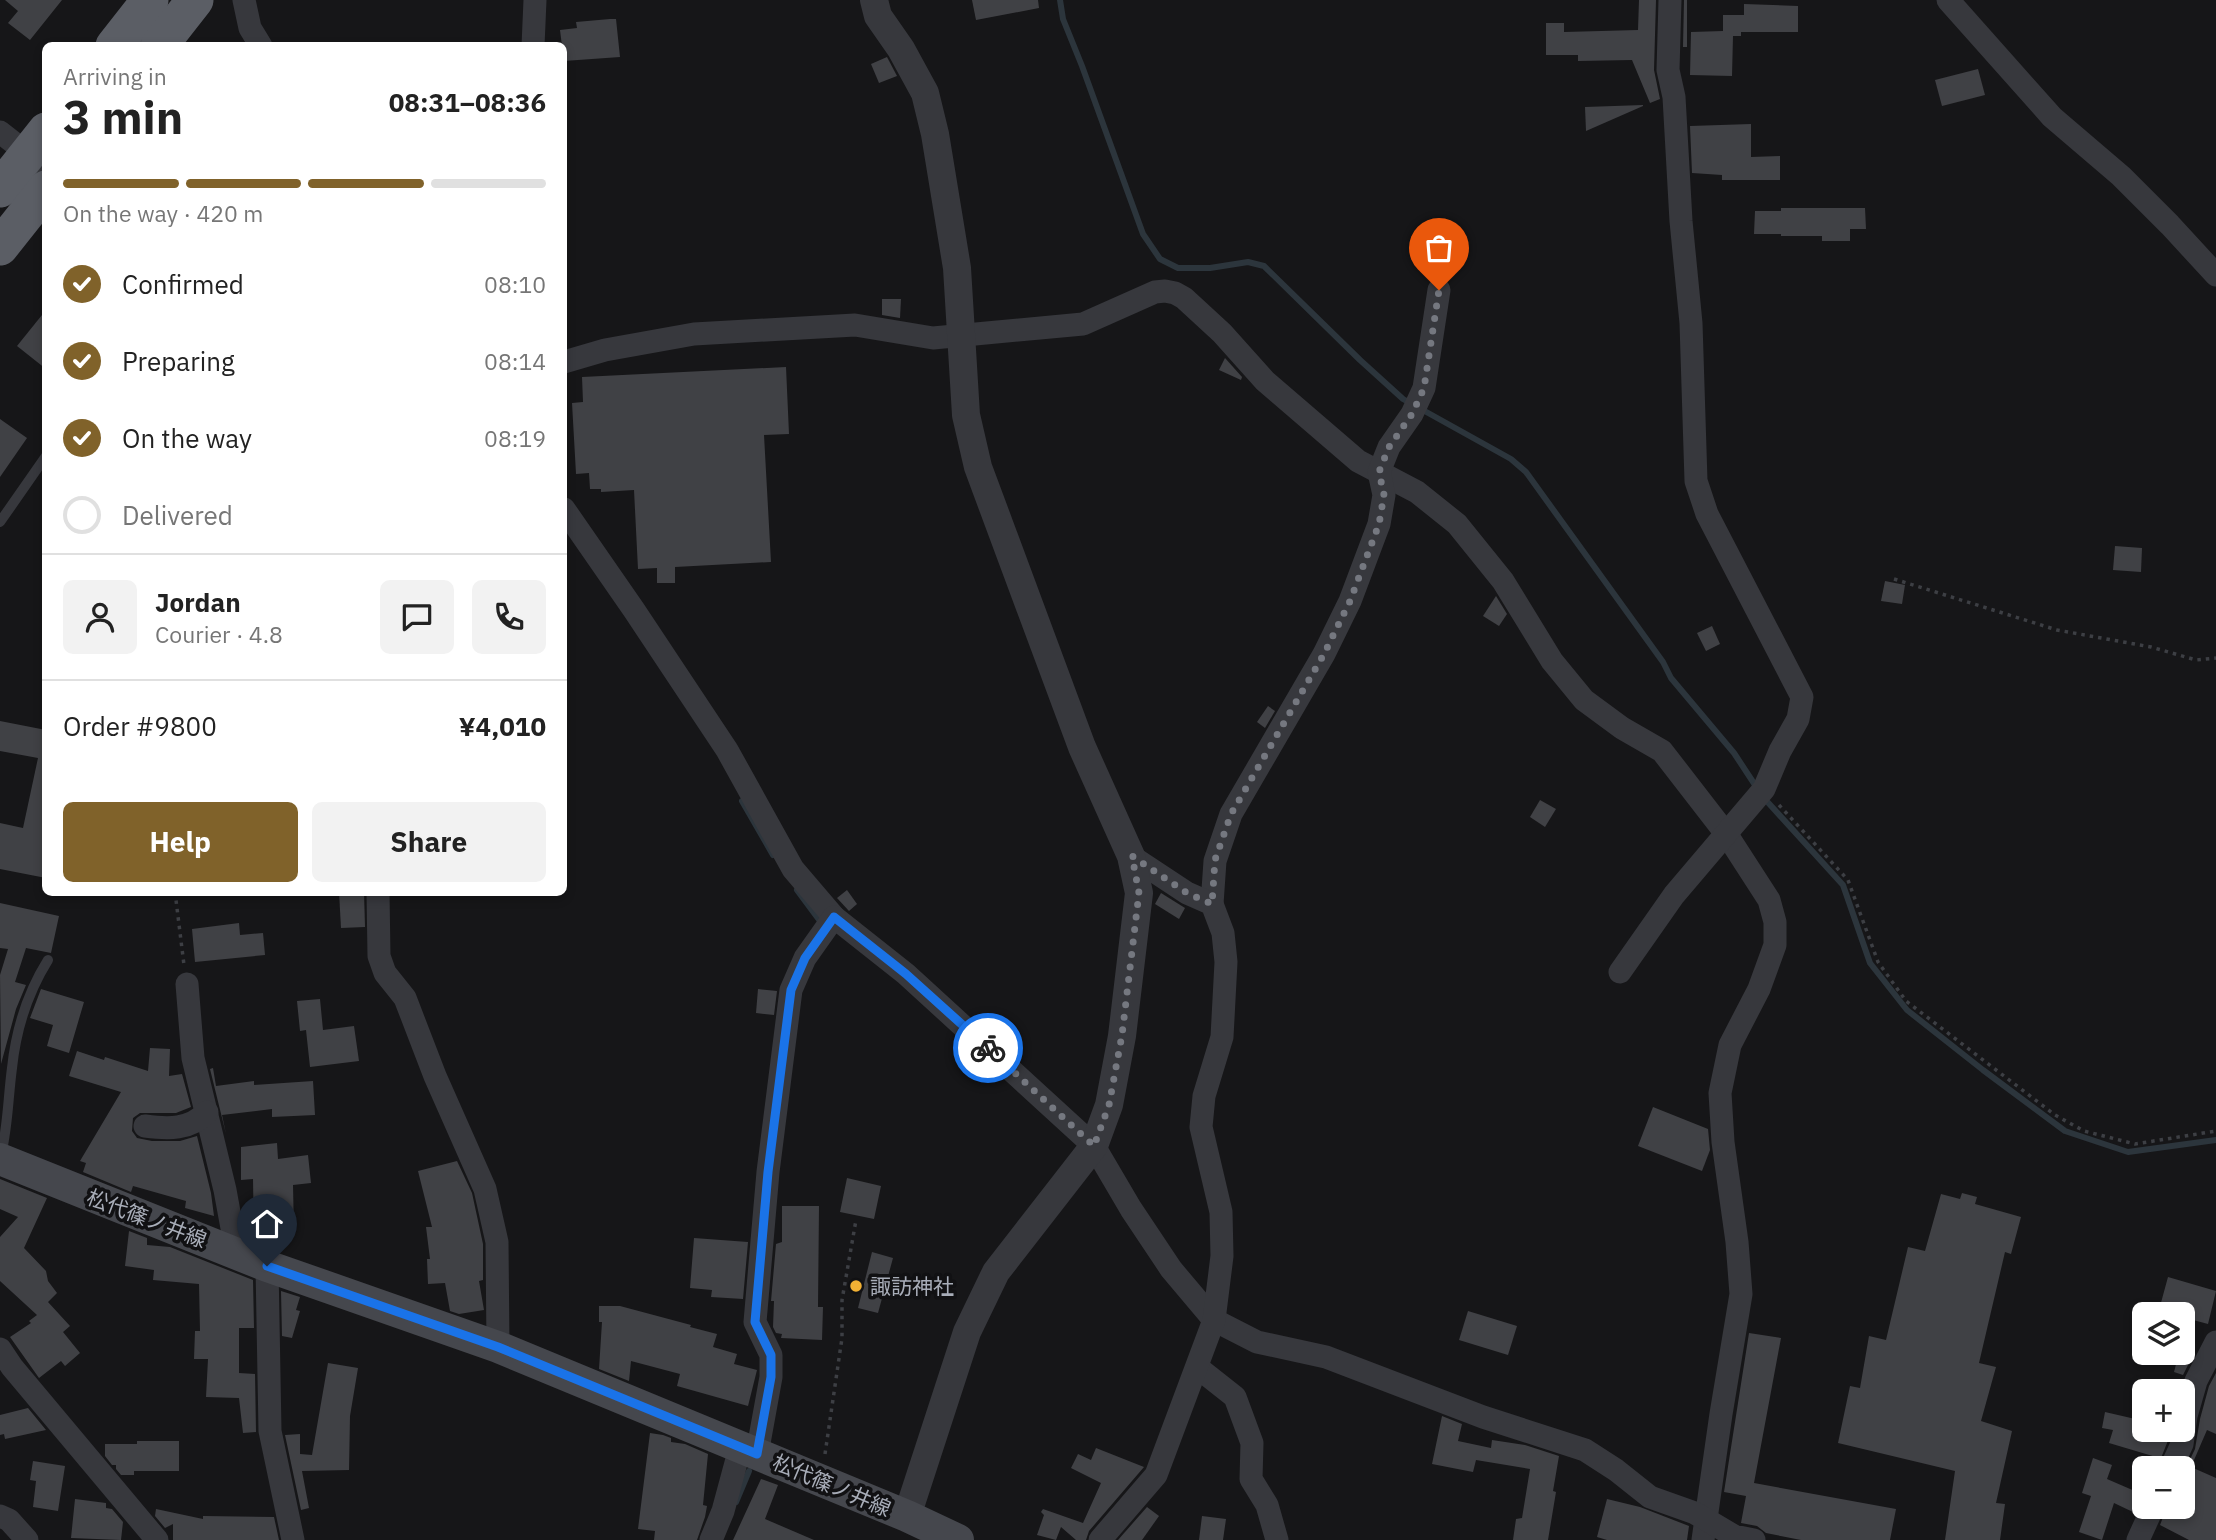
<!DOCTYPE html>
<meta charset="utf-8">
<style>
:root{--surface:#fff;--page:#f2f2f2;--text:#222;--muted:#767676;--line:#e0e0e0;--accent:#80622a}
body{margin:0;font-family:"IBM Plex Sans","Noto Sans JP",sans-serif;background:var(--page);color:var(--text);height:100vh;display:flex;flex-direction:column;font-size:26px;white-space:nowrap}
*{box-sizing:border-box;margin:0}
p{font-size:23px;color:var(--muted)}
.icon{flex:none;width:38px;height:38px;fill:none;stroke:currentColor;stroke-width:2;stroke-linecap:round;stroke-linejoin:round}
.map{position:relative;flex:1;overflow:hidden}
.side{position:absolute;left:42px;top:42px;width:525px;height:854px;display:flex;flex-direction:column;background:var(--surface);border-radius:10px;box-shadow:0 4px 10px #0003}
.side>*{flex:none}
.fabs{position:absolute;left:2132px;top:1302px;display:grid;gap:14px}
.fabs a{display:grid;place-items:center;width:63px;height:63px;border-radius:10px;background:var(--surface);box-shadow:0 4px 10px #0003;font-size:35px}
.pin{position:absolute;display:grid;place-items:center;width:60px;height:60px;color:#fff;margin:-72px -30px;border-radius:50% 50% 50% 0;rotate:-45deg;box-shadow:0 0 7px #0007}
.pin .icon{rotate:45deg}
.courier{position:absolute;display:grid;place-items:center;width:70px;height:70px;margin:-35px;border:5px solid #1a73e8;border-radius:50%;background:#fff;color:#222;box-shadow:0 2px 9px #0007}
.headline em{font-style:normal;font-weight:800}
.headline div{display:flex;flex-direction:column-reverse}
.headline{display:flex;align-items:center;justify-content:space-between;height:119px;padding:0 21px}
h1{font-size:46px;font-weight:800;line-height:52px}
.bar{display:grid;grid-template-columns:repeat(4,1fr);gap:10px 7px;align-content:center;height:84px;padding:0 21px}
.bar i{height:9px;border-radius:5px;background:var(--line)}
.bar .on{background:var(--accent)}
.bar p{grid-column:span 4}
.line{display:flex;align-items:center;gap:18px;padding:0 21px;border-top:2px solid var(--line)}
.line div{flex:1}
.round{display:grid;place-items:center;flex:none;width:74px;height:74px;border-radius:10px;background:var(--page)}
ol{padding:0 21px;list-style:none}
li{display:flex;align-items:center;gap:21px;height:77px}
li p{margin-inline-start:auto}
li .icon{padding:7px;border-radius:50%;background:var(--accent);color:#fff;stroke-width:4}
li:last-child{color:var(--muted)}
li i{width:38px;height:38px;border:4px solid var(--line);border-radius:50%}
.primary-button{display:flex;gap:14px;margin-top:auto;padding:14px 21px}
.primary-button a{flex:1;height:80px;border-radius:10px;background:var(--accent);color:#fff;font-size:28px;font-weight:800;line-height:80px;text-align:center}
.primary-button a+a{background:var(--page);color:var(--text)}
.map>svg:first-child{display:block}
.lines{fill:none;stroke-linecap:round;stroke-linejoin:round}
.stream{stroke:#2c353c;stroke-width:6}
.building{fill:#404145}
.path{stroke:#3d3f44;stroke-width:3.5;stroke-dasharray:3.5 5;stroke-linecap:butt}
.service{stroke:#37383d;stroke-width:10}
.minor{stroke:#37383d;stroke-width:23}
.tertiary{stroke:#37383d;stroke-width:28}
.secondary{stroke:#45474d;stroke-width:32}
.trunk{stroke:#5b5e65;stroke-width:37}
.done{stroke:#757880;stroke-width:7;stroke-dasharray:0 12.6}
.route{stroke:#1a73e8;stroke-width:9}
.poi-dot{fill:#f2b134;stroke:#111113;stroke-width:2.5}
.labels{text-anchor:middle;dominant-baseline:central;stroke-width:7;stroke-linejoin:round;paint-order:stroke}
.street-label{font-size:21px;fill:#a8adb8;stroke:#111113}
.poi-label{font-size:21px;fill:#a8adb8;stroke:#111113;text-anchor:start}
</style>
<div class="map">
<svg width="2216" height="1540" viewBox="0 0 2216 1540">
<rect width="100%" height="100%" fill="#161618"/>
<g class="lines">
<g class="stream">
<polyline points="1060,0 1063,19 1082,66 1143,234 1160,259 1178,268 1210,268 1248,262 1264,266 1360,360 1403,399 1511,459 1526,472 1663,662 1671,678 1734,753 1757,788"/>
<polyline points="1763,797 1843,885 1870,963 1907,1010 1983,1070 2065,1131 2128,1152 2216,1140"/>
<polyline points="742,801 773,855"/>
<polyline points="797,890 820,921"/>
<polyline points="736,1502 749,1471"/>
</g>
</g>
<g class="building">
<polygon points="5,0 62,0 30,40 8,23 18,11"/>
<polygon points="972,0 1038,0 1039,8 976,20"/>
<polygon points="1639,0 1656,0 1654,70 1660,99 1650,103 1632,60 1578,61 1578,55 1546,55 1546,23 1564,23 1564,32 1638,30"/>
<polygon points="1684,0 1687,0 1687,47 1683,47"/>
<polygon points="1744,4 1798,6 1798,32 1741,32 1741,36 1733,36 1732,76 1690,75 1691,32 1723,31 1723,15 1744,15"/>
<polygon points="610,19 616,19 620,57 564,61 564,46 562,46 560,30 577,28 576,22"/>
<polygon points="887,57 897,76 879,83 871,64"/>
<polygon points="1978,69 1985,95 1942,106 1935,80"/>
<polygon points="1643,105 1643,106 1586,131 1585,107"/>
<polygon points="1751,124 1751,157 1780,156 1780,180 1722,180 1722,175 1692,173 1690,126"/>
<polygon points="1781,208 1865,208 1866,229 1850,229 1850,241 1822,241 1822,236 1781,236 1781,234 1754,234 1755,211 1781,211"/>
<polygon points="882,299 901,299 900,318 882,315"/>
<polygon points="46,310 46,369 17,346"/>
<polygon points="1225,358 1242,377 1241,380 1219,370"/>
<polygon points="786,367 789,434 764,435 771,562 675,567 675,583 657,583 657,568 638,569 634,490 601,492 601,489 590,489 589,473 576,474 572,403 583,402 582,377"/>
<polygon points="0,419 27,438 0,477"/>
<polygon points="2115,546 2142,548 2141,572 2113,570"/>
<polygon points="1885,581 1905,585 1902,604 1881,601"/>
<polygon points="1496,596 1507,614 1499,626 1483,616"/>
<polygon points="1712,626 1720,644 1706,651 1697,633"/>
<polygon points="1268,706 1275,711 1265,728 1257,722"/>
<polygon points="0,721 46,730 46,878 0,869 0,823 23,828 38,758 0,751"/>
<polygon points="1540,800 1556,809 1545,827 1530,817"/>
<polygon points="847,890 857,904 849,911 837,898"/>
<polygon points="339,892 364,892 365,927 341,928"/>
<polygon points="1161,893 1185,908 1179,919 1155,904"/>
<polygon points="0,903 59,916 51,953 26,948 15,982 26,985 16,1009 1,1064 0,975 8,949 0,948"/>
<polygon points="239,923 240,935 263,933 265,955 195,962 192,929"/>
<polygon points="41,989 84,1002 69,1053 47,1046 53,1025 30,1018"/>
<polygon points="758,989 777,991 774,1015 756,1013"/>
<polygon points="320,999 323,1030 354,1026 359,1061 310,1067 306,1030 300,1031 297,1001"/>
<polygon points="150,1048 170,1049 169,1076 182,1074 191,1107 176,1113 140,1113 133,1118 132,1131 137,1138 152,1141 180,1141 197,1136 211,1193 214,1216 185,1208 186,1201 133,1186 131,1192 83,1172 86,1163 80,1161 121,1092 69,1076 77,1051 104,1060 105,1057 148,1071"/>
<polygon points="213,1068 216,1086 254,1081 254,1085 313,1081 315,1115 272,1117 272,1109 222,1115 226,1134 210,1069"/>
<polygon points="1653,1107 1708,1129 1710,1150 1702,1171 1638,1146"/>
<polygon points="277,1143 278,1159 308,1155 311,1183 293,1185 294,1232 272,1232 272,1246 266,1246 254,1241 253,1179 241,1180 241,1147"/>
<polygon points="457,1161 472,1193 483,1244 483,1280 479,1281 484,1310 459,1314 450,1311 445,1283 428,1284 427,1259 430,1259 426,1227 432,1227 418,1171"/>
<polygon points="847,1178 881,1186 874,1219 840,1212"/>
<polygon points="0,1179 47,1198 24,1248 46,1271 48,1281 57,1293 48,1302 70,1326 63,1332 80,1353 65,1366 61,1361 39,1378 10,1337 31,1323 29,1321 37,1315 0,1281 0,1237 18,1217 0,1209"/>
<polygon points="1962,1193 1977,1197 1975,1204 2021,1217 2011,1254 2005,1252 1979,1363 1996,1367 1981,1421 2012,1431 1996,1503 2005,1504 2000,1540 1945,1540 1955,1471 1838,1443 1850,1386 1860,1388 1869,1336 1886,1340 1908,1247 1925,1251 1941,1194 1960,1199"/>
<polygon points="782,1206 819,1206 818,1307 823,1307 822,1340 781,1338 782,1334 776,1333 773,1327 774,1301 771,1301 776,1244 782,1242"/>
<polygon points="129,1231 147,1238 147,1245 170,1247 253,1280 254,1328 239,1328 239,1373 255,1374 256,1432 243,1433 239,1398 206,1397 208,1359 194,1359 195,1331 200,1331 199,1284 153,1280 154,1270 125,1266"/>
<polygon points="694,1238 748,1242 743,1299 711,1297 712,1290 690,1288"/>
<polygon points="872,1252 893,1258 878,1313 858,1308"/>
<polygon points="2168,1277 2216,1291 2208,1324 2182,1317 2182,1314 2172,1314 2159,1310"/>
<polygon points="281,1291 300,1297 296,1310 300,1311 292,1338 282,1336"/>
<polygon points="599,1306 620,1306 691,1325 690,1327 717,1334 713,1347 737,1354 734,1364 757,1370 748,1406 677,1386 680,1374 631,1361 629,1381 599,1369 602,1322 599,1322"/>
<polygon points="1468,1311 1517,1326 1508,1355 1459,1340"/>
<polygon points="1749,1333 1781,1338 1754,1483 1896,1509 1890,1540 1801,1540 1766,1533 1757,1526 1741,1523 1746,1496 1724,1492"/>
<polygon points="2182,1352 2193,1355 2183,1375 2174,1372 2179,1353"/>
<polygon points="328,1363 358,1368 350,1416 349,1470 302,1471 309,1508 301,1510 285,1435 300,1434 300,1454 312,1455"/>
<polygon points="2216,1373 2216,1434 2207,1430 2191,1467 2216,1478 2216,1540 2189,1540 2160,1525 2167,1507 2182,1507 2182,1476 2195,1449 2200,1419 2209,1386"/>
<polygon points="28,1408 46,1430 5,1439 4,1434 0,1435 0,1415"/>
<polygon points="2105,1412 2144,1421 2144,1431 2169,1438 2157,1468 2151,1468 2156,1457 2109,1443 2113,1430 2102,1428"/>
<polygon points="1442,1416 1462,1424 1458,1441 1491,1448 1492,1440 1525,1445 1559,1456 1553,1491 1556,1492 1548,1540 1513,1540 1516,1519 1522,1518 1530,1469 1476,1460 1473,1472 1432,1464"/>
<polygon points="650,1433 663,1435 671,1438 671,1442 685,1444 708,1454 703,1505 707,1506 705,1517 697,1540 654,1540 655,1531 638,1529"/>
<polygon points="137,1441 179,1441 179,1471 134,1471 134,1475 121,1475 116,1469 116,1465 112,1465 105,1456 105,1444 137,1444"/>
<polygon points="1096,1448 1144,1467 1089,1531 1086,1540 1076,1540 1061,1527 1056,1540 1037,1535 1044,1515 1041,1512 1043,1509 1083,1523 1101,1483 1071,1468 1078,1454 1091,1460"/>
<polygon points="2093,1458 2112,1465 2107,1479 2144,1495 2135,1513 2114,1503 2102,1540 2079,1532 2091,1496 2082,1493"/>
<polygon points="33,1461 65,1466 58,1511 33,1507 36,1481 30,1480"/>
<polygon points="761,1479 778,1485 765,1519 814,1540 733,1540"/>
<polygon points="75,1499 106,1503 106,1508 112,1509 123,1522 121,1540 71,1538"/>
<polygon points="1607,1499 1640,1507 1689,1526 1687,1540 1607,1540 1597,1537"/>
<polygon points="1147,1507 1159,1516 1142,1540 1118,1540"/>
<polygon points="156,1509 203,1519 203,1516 274,1517 279,1540 173,1540 173,1524 165,1528 155,1516"/>
<polygon points="1202,1516 1226,1519 1223,1540 1199,1540"/>
</g>
<g class="lines">
<g class="path">
<polyline points="1894,579 2057,630 2151,647 2196,660 2216,658"/>
<polyline points="1779,805 1848,880 1878,962 1906,1001 2055,1115 2084,1131 2135,1144 2216,1131"/>
<polyline points="175,892 184,965"/>
<polyline points="825,1454 842,1338 842,1300 856,1220"/>
</g>
<g class="service">
<polyline points="0,522 46,456"/>
<path d="M1 1155C8 1126 8 1098 12 1068 16 1030 28 992 48 960"/>
</g>
<g class="minor">
<polyline points="244,0 250,28 261,46"/>
<polyline points="1948,0 2052,117 2121,176 2170,225 2216,275"/>
<polyline points="533,46 535,0"/>
<polyline points="0,132 46,168"/>
<polyline points="564,362 605,350 694,334 855,325 933,338 1083,324 1155,292 1165,291 1175,293 1184,298 1222,333 1265,381 1358,461 1417,492 1457,524 1503,581 1552,661 1584,700 1622,728 1662,751 1727,835 1769,900 1775,922 1775,945 1759,989 1730,1045 1720,1093 1723,1142 1737,1242 1741,1294 1721,1414 1703,1540"/>
<polyline points="564,509 634,610 727,750 793,869 834,917 906,974 1094,1146 1131,1209 1171,1269 1214,1320 1257,1342 1326,1357 1483,1417 1585,1450 1616,1470 1650,1497 1695,1513 1734,1536 1754,1540"/>
<polyline points="378,892 379,956 385,973 405,998 435,1076 485,1189 497,1242 498,1347"/>
<polyline points="1212,904 1215,861 1231,814 1324,654 1350,601 1379,524 1384,495 1379,472 1389,447 1412,414 1424,388 1439,290"/>
<polyline points="1620,972 1674,895 1764,789 1780,751 1798,719 1802,697 1707,514 1696,481 1691,323 1681,221 1674,97 1668,70 1670,0"/>
<polyline points="187,984 193,1058 225,1190 234,1239 230,1251"/>
<path d="M145 1126C168 1129 190 1130 207 1112"/>
<polyline points="267,1266 270,1431 293,1540"/>
<polyline points="0,1349 12,1367 157,1540"/>
<polyline points="1197,1367 1235,1397 1252,1443 1251,1479 1267,1505 1277,1540"/>
<polyline points="757,1454 771,1377 771,1355 755,1322 768,1172 791,990 805,958 834,917"/>
<polyline points="2171,1468 2182,1444 2186,1416 2196,1381 2216,1342"/>
<polyline points="0,1516 9,1520 27,1540"/>
<polyline points="711,1540 723,1511 740,1448"/>
<polyline points="1100,1540 1156,1475 1214,1320 1222,1256 1221,1212 1201,1127 1204,1096 1222,1037 1226,962 1223,933 1212,904 1187,893 1131,856"/>
<polyline points="2138,1540 2153,1507"/>
</g>
<polyline class="tertiary" points="874,0 878,16 901,49 925,93 935,134 957,268 966,415 978,467 1082,747 1131,856 1139,893 1122,1036 1109,1105 1094,1146 996,1272 967,1332 907,1516"/>
<polyline class="secondary" points="0,1159 267,1266 498,1347 907,1516 958,1540"/>
<g class="trunk">
<polyline points="114,46 150,0"/>
<polyline points="159,46 195,0"/>
<polyline points="0,189 46,131"/>
<polyline points="0,247 46,189"/>
</g>
</g>
<g class="lines">
<polyline class="done" points="988,1048 1094,1146 1109,1105 1122,1035 1139,893 1132,856 1187,893 1212,904 1215,860 1231,814 1324,654 1350,601 1379,524 1384,495 1379,472 1389,447 1412,414 1424,388 1439,290"/>
<polyline class="route" points="267,1266 498,1347 757,1454 771,1377 771,1355 755,1322 768,1172 791,990 805,958 834,917 906,974 988,1048"/>
</g>
<circle class="poi-dot" cx="856" cy="1286" r="7"/>
<g class="labels">
<g class="street-label">
<text transform="translate(147 1218) rotate(21)">松代篠ノ井線</text>
<text transform="translate(832 1485) rotate(23)">松代篠ノ井線</text>
</g>
<g class="poi-label">
<text x="870" y="1286">諏訪神社</text>
</g>
</g>
</svg>
<div class="fabs">
<a><svg class="icon" aria-label="layers" viewBox="0 0 24 24"><path d="M12 4l9 5-9 5-9-5zM3 14l9 5 9-5"/></svg></a>
<a>+</a>
<a>−</a>
</div>
<div class="pin" style="left:1439px;top:290px;background:#ea580c"><svg class="icon" aria-label="bag" viewBox="0 0 24 24"><path d="M5 8h14l-1 12H6zM9 8a3 3 0 0 1 6 0"/></svg></div>
<div class="pin" style="left:267px;top:1266px;background:#1f2937"><svg class="icon" aria-label="home" viewBox="0 0 24 24"><path d="M3 11l9-7 9 7M6 9v11h12V9"/></svg></div>
<div class="courier" style="left:988px;top:1048px"><svg class="icon" aria-label="bike" viewBox="0 0 24 24"><circle cx="6" cy="16" r="4"/><circle cx="18" cy="16" r="4"/><path d="M6 16l4-8h5l3 8M10 8l3 8H6M13 5h3"/></svg></div>
<section class="side">
<div class="headline"><div><h1>3 min</h1><p>Arriving in</p></div><em>08:31–08:36</em></div>
<div class="bar"><i class="on"></i><i class="on"></i><i class="on"></i><i></i><p>On the way · 420 m</p></div>
<ol>
<li><svg class="icon" aria-label="check" viewBox="0 0 24 24"><path d="M5 12l5 5 9-10"/></svg>Confirmed<p>08:10</p></li>
<li><svg class="icon" aria-label="check" viewBox="0 0 24 24"><path d="M5 12l5 5 9-10"/></svg>Preparing<p>08:14</p></li>
<li><svg class="icon" aria-label="check" viewBox="0 0 24 24"><path d="M5 12l5 5 9-10"/></svg>On the way<p>08:19</p></li>
<li><i></i>Delivered</li>
</ol>
<div class="line" style="height:126px"><a class="round"><svg class="icon" aria-label="person" viewBox="0 0 24 24"><circle cx="12" cy="8" r="4"/><path d="M4 21q1-7 8-7t8 7"/></svg></a><div><b>Jordan</b><p>Courier · 4.8</p></div><a class="round"><svg class="icon" aria-label="chat" viewBox="0 0 24 24"><path d="M4 5h16v11H9l-5 4z"/></svg></a><a class="round"><svg class="icon" aria-label="phone" viewBox="0 0 24 24"><path d="M5 4h4l2 5-3 2q2 4 5 5l2-3 5 2v4C11 20 4 13 5 4z"/></svg></a></div>
<div class="line" style="height:91px"><div>Order #9800</div><b>¥4,010</b></div>
<div class="primary-button"><a>Help</a><a>Share</a></div>
</section>
</div>
